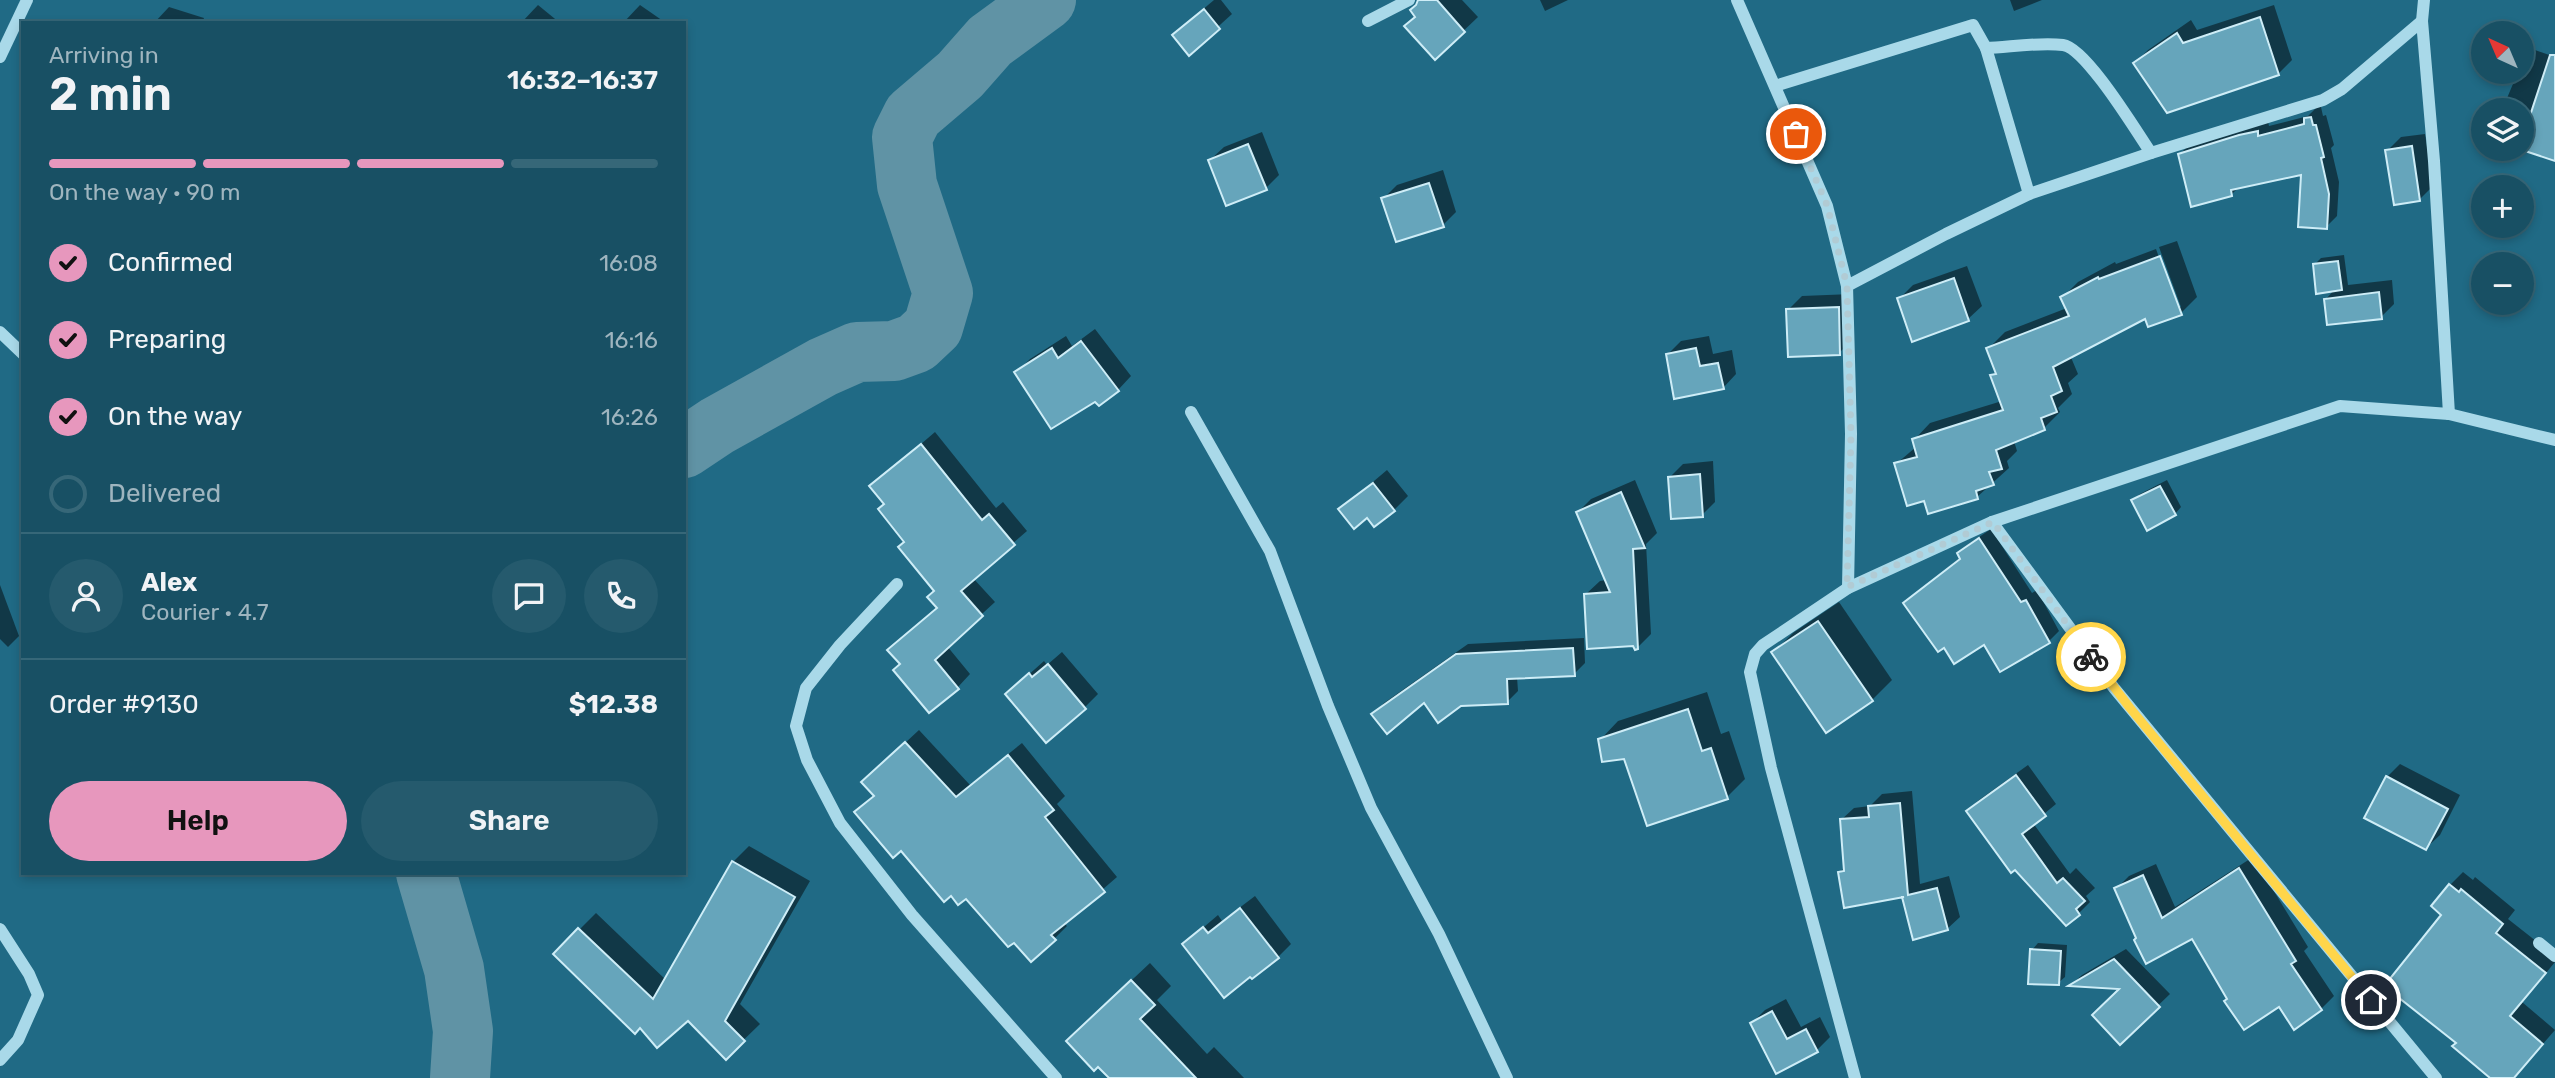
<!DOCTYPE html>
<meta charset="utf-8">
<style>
:root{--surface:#185064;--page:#255a6d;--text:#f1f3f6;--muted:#9fb5bf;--line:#366778;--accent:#e797bd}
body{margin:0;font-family:Rubik,sans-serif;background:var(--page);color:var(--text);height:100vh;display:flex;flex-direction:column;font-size:26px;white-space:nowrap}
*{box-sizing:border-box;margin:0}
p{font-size:23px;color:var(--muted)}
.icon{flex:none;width:38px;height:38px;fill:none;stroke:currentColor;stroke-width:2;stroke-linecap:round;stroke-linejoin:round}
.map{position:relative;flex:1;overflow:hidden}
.side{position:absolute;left:21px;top:21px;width:665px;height:854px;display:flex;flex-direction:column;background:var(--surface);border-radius:0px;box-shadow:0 4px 10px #0003,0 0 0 2px var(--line)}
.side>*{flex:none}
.needle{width:46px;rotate:316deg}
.controls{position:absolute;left:2471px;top:21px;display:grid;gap:14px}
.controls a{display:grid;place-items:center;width:63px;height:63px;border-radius:50%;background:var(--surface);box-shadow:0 4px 10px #0003,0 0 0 2px var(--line);font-size:35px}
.pin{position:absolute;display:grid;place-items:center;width:60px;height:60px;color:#fff;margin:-30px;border:4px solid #fff;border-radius:50%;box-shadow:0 2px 7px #0007}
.courier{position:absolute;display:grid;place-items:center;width:70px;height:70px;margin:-35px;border:5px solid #ffd54a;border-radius:50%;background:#fff;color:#222;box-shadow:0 2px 9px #0007}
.headline em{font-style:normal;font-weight:600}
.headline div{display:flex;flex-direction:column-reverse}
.headline{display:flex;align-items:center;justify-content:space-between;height:119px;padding:0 28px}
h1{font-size:46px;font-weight:600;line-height:52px}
.bar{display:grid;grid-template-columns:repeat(4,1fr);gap:10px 7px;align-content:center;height:84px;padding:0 28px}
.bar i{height:9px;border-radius:5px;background:var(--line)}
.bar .on{background:var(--accent)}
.bar p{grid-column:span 4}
.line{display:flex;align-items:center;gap:18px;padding:0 28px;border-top:2px solid var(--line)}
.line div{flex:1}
.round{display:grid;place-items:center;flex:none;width:74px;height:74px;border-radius:37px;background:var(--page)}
ol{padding:0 28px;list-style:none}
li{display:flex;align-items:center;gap:21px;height:77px}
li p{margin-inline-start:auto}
li .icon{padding:7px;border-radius:50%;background:var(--accent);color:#111;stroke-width:4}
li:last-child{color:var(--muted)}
li i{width:38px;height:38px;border:4px solid var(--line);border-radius:50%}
.cta{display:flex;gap:14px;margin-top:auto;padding:14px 28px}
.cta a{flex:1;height:80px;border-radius:42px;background:var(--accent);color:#111;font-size:28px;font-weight:600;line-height:80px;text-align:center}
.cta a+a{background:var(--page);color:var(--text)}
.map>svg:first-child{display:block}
.shadow{fill:#0007}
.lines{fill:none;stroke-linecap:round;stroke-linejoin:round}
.river{stroke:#6093a5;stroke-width:60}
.building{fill:#66a5bb;stroke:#ceedf7;stroke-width:2}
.minor{stroke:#a9d9e9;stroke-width:12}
.done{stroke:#b1cbd4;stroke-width:7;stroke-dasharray:0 12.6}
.route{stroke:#ffd54a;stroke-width:9}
</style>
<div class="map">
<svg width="2555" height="1078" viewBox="0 0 2555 1078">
<rect width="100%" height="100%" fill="#206a85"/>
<g class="shadow">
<polygon points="1214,0 1221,0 1232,14 1189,53 1188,22"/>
<polygon points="1418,0 1462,0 1478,17 1435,58 1417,16"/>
<polygon points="1540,0 1568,0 1545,11"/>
<polygon points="2010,0 2042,0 2014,11"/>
<polygon points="538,5 560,23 521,23"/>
<polygon points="640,5 666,23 623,23"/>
<polygon points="2274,5 2292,60 2278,74 2135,63 2148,50 2191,20 2197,30"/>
<polygon points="169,7 204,18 202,23 154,23"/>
<polygon points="2535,50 2555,57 2555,159 2522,147 2522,110 2502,110 2518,72 2522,72 2522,62"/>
<polygon points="2317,107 2321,107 2323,116 2326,115 2334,145 2331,148 2339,182 2337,216 2326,227 2303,173 2239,187 2231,195 2179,155 2190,144 2268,122 2269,126 2308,116"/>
<polygon points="1262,132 1279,175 1266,188 1210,160 1224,147"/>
<polygon points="2425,134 2433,186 2419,200 2387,151 2401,137"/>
<polygon points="1443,170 1456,212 1443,225 1383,199 1397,185"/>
<polygon points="2177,241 2197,297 2181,313 2146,316 2070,355 2078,374 2068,383 2072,394 2058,408 2060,412 2044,428 2014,441 2017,451 2007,461 2009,468 1977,497 1926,499 1896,464 1916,447 1914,440 1930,423 2002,401 1992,376 1997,371 1988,349 2005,332 2067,308 2062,298 2078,282 2115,262 2116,264 2156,249 2177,307 2181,307 2159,247"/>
<polygon points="2344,255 2348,285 2392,280 2394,304 2381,317 2326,299 2335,289 2314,265 2321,258"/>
<polygon points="1967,266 1982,306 1968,319 1899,299 1913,285"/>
<polygon points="1852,294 1853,339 1839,353 1788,310 1802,296"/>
<polygon points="1095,329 1131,376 1118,390 1096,399 1017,372 1030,359 1066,336 1072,346"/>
<polygon points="1709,336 1713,354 1732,350 1736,374 1723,388 1667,355 1681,341"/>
<polygon points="935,432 996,508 1003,502 1027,531 973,578 995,602 947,646 970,674 958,687 902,664 890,650 939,607 936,591 886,504 872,486"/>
<polygon points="1713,461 1715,502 1702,515 1670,477 1683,464"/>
<polygon points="1387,470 1408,496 1394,510 1375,525 1368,516 1341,509"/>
<polygon points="1635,480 1657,533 1646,544 1651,634 1637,648 1586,594 1600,581 1607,580 1578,512 1591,499"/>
<polygon points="2167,480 2181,507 2175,514 2133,501 2140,494"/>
<polygon points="1991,529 2032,593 2037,590 2059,631 2049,641 1985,642 1944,646 1905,603 1961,557 1959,554 1970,543"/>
<polygon points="0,585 19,636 8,647 0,639"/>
<polygon points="1839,602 1892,680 1872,700 1773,653 1793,633"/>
<polygon points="1584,638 1585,663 1574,674 1517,677 1518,691 1507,702 1424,700 1373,714 1384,703 1468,644"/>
<polygon points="1062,652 1098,694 1084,708 1007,694 1044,661 1047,665"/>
<polygon points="1707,692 1721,734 1729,731 1745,779 1727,797 1626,757 1600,740 1618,721"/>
<polygon points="919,730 970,785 1022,743 1065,796 1057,804 1117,877 1064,923 1067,926 1054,939 966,896 901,849 857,812 875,795 877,769"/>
<polygon points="2400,764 2460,795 2440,835 2426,848 2387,777"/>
<polygon points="2028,765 2056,804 2033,823 2070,874 2076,868 2095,888 2086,896 2090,902 2079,913 1968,811 1979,800"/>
<polygon points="1912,791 1920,884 1949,876 1960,917 1947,929 1904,898 1839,873 1845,867 1841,820 1854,808 1870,806 1882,794"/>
<polygon points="749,846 810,881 740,1004 760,1024 726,1057 688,1018 641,1026 555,954 596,913 666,980 733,862"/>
<polygon points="2253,857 2308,947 2304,951 2334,996 2321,1009 2229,999 2192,936 2138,938 2116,889 2129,876 2156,864 2175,907"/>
<polygon points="2463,872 2473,880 2475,877 2515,910 2508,919 2555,956 2555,962 2522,1002 2555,1030 2513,1078 2492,1078 2458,1042 2443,914 2450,885"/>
<polygon points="1255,896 1291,944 1278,957 1184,944 1218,915 1222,921"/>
<polygon points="2038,943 2067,945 2065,977 2058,983 2032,950"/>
<polygon points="2126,949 2170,994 2120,1042 2123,987 2072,984 2082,975"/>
<polygon points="1150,963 1171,986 1157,1000 1207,1054 1214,1047 1244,1078 1111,1078 1086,1023"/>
<polygon points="1786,999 1801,1027 1820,1017 1830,1037 1817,1050 1777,1072 1752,1023 1765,1010"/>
</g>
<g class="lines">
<g class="river">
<polyline points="684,448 717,426 823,367 857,352 894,351 916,343 933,327 943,293 907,185 902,137 913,115 960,75 990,41 1046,0"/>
<polyline points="426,873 454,969 463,1031 460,1078"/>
</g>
</g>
<g class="building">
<polygon points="1418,0 1437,0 1465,32 1435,60 1404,26 1415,17 1410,10 1416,5"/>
<polygon points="1204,9 1220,29 1189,56 1172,35"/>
<polygon points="2260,17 2279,75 2167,113 2133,63 2177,33 2183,43"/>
<polygon points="2550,55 2555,55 2555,161 2519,149 2522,149 2522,140"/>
<polygon points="2311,117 2313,125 2316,125 2324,157 2321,158 2329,194 2327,229 2298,227 2301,175 2231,190 2232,196 2191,207 2178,154 2239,135 2258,131 2258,136 2304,124 2304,118"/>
<polygon points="1248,144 1267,190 1226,206 1208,160"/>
<polygon points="2412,146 2420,201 2394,205 2385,150"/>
<polygon points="1429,183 1444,227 1396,242 1381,198"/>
<polygon points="2160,256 2182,315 2148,327 2145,319 2053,367 2062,391 2051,396 2057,412 2041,418 2045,430 1996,450 2002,469 1989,472 1994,485 1976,491 1978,499 1928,514 1924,501 1907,506 1894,463 1917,457 1912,439 2003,410 1990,375 1996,374 1986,348 2069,316 2060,297 2098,277 2099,279"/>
<polygon points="2338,261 2342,290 2316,294 2313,264"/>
<polygon points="1954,278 1969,321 1912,342 1897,298"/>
<polygon points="2379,292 2382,319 2327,325 2324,299"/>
<polygon points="1839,307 1840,355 1788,357 1786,309"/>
<polygon points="1081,341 1119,391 1099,406 1095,402 1051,429 1014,372 1052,348 1058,358"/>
<polygon points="1696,348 1700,366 1718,363 1724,389 1674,399 1666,354"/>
<polygon points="921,444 982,520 989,514 1015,545 961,591 983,616 935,660 959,689 929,713 893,670 900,664 887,650 937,608 927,597 934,591 898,547 904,542 878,509 884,504 869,486"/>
<polygon points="1700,474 1703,517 1671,519 1668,477"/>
<polygon points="1373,483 1395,511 1374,527 1367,518 1354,529 1338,509"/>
<polygon points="2160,486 2176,515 2147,531 2131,500"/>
<polygon points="1621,492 1645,548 1633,549 1638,649 1635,650 1633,646 1587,649 1584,594 1610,592 1576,512"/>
<polygon points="1979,538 2021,602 2026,600 2050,643 2000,672 1984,645 1954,664 1944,648 1938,652 1903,603 1960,559 1957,553"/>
<polygon points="1818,621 1873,701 1826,733 1771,652"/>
<polygon points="1573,648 1575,676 1507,679 1508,704 1461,706 1438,723 1424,703 1387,734 1371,714 1456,654"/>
<polygon points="1048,664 1086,709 1046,743 1005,694 1029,673 1032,677"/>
<polygon points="1688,709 1702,751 1711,748 1728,799 1647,826 1624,759 1602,762 1598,739"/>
<polygon points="905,742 956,797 1008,755 1054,810 1045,817 1105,892 1051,935 1056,940 1031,962 1014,943 1008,947 966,899 958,905 951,896 944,902 901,851 893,858 854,812 874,796 861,782"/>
<polygon points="2016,775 2046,816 2022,834 2057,883 2063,878 2085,901 2076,909 2080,915 2066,926 2015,870 2011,873 1966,811"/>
<polygon points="2386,776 2448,809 2426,850 2364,818"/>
<polygon points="1900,803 1908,895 1937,888 1948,930 1913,940 1902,897 1904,897 1844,908 1838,872 1844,871 1840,819 1869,817 1868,806"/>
<polygon points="732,861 795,897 725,1021 745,1041 726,1060 688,1021 657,1048 640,1028 635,1034 553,954 578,928 653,999"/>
<polygon points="2239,868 2296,961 2291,964 2322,1010 2294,1030 2279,1007 2244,1030 2224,1001 2227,999 2192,939 2146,964 2134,940 2136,938 2114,888 2143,875 2162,918"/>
<polygon points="2449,884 2459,892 2461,889 2503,924 2496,933 2546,973 2510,1016 2543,1044 2514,1078 2490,1078 2452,1046 2456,1043 2384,986 2441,915 2431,906"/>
<polygon points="1240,908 1279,958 1252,979 1250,977 1224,998 1182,944 1203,927 1208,933"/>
<polygon points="2030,949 2061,951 2059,985 2028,984"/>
<polygon points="2114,959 2160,1007 2120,1045 2092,1015 2119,989 2068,986"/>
<polygon points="1131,980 1155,1005 1140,1019 1196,1078 1109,1078 1098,1067 1094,1071 1066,1041"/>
<polygon points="1772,1011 1787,1039 1806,1029 1818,1052 1776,1074 1750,1023"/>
</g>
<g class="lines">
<g class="minor">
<polyline points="1737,0 1827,206 1847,286 1851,434 1848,588"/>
<polyline points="2424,0 2422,21 2434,161 2449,414"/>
<polyline points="1368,21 1409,0"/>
<path d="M1986 48C2010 47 2040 42 2063 45 2086 48 2136 131 2151 153"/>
<polyline points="0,57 27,0"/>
<polyline points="1775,86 1973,25 1986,48 2029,194"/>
<polyline points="1847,286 1946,234 2029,194 2151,153 2323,100 2342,89 2422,21"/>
<polyline points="0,332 23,354"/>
<polyline points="1191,412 1270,551 1328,706 1371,808 1439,934 1507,1078"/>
<polyline points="1992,522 2114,688 2436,1078"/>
<polyline points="897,584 840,645 806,688 796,726 807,760 840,823 912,915 1056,1078"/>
<polyline points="0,929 29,974 38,995 18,1040 0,1060"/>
<polyline points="2539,943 2555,956"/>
<polyline points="1855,1078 1771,768 1750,672 1755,654 1763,645 1848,588 1992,522 2340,406 2449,414 2555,440"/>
</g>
</g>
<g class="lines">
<polyline class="done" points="1796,134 1827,205 1847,286 1851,435 1847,587 1993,522 2091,657"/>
<polyline class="route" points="2091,657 2130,708 2371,1000"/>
</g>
</svg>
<div class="controls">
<a><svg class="needle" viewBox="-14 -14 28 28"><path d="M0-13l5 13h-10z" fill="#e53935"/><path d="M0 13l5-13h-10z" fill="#9fb5bf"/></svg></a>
<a><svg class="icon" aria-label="layers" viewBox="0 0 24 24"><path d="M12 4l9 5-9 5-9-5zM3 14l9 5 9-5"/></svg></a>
<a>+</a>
<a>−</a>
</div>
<div class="pin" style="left:1796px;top:134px;background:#ea580c"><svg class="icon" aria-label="bag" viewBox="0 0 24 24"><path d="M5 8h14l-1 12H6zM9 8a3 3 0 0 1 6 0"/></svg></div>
<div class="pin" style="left:2371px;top:1000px;background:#1f2937"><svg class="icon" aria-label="home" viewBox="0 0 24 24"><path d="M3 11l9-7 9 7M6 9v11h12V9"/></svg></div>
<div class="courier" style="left:2091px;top:657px"><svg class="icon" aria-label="bike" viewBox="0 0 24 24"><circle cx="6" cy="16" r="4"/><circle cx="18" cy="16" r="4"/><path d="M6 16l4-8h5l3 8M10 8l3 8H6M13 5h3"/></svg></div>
<section class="side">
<div class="headline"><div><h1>2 min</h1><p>Arriving in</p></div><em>16:32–16:37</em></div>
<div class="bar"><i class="on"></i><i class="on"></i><i class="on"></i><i></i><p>On the way · 90 m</p></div>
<ol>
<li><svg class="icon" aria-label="check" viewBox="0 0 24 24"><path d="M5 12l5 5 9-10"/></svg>Confirmed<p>16:08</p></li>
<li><svg class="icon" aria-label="check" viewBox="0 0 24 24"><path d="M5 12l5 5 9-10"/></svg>Preparing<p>16:16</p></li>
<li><svg class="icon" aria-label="check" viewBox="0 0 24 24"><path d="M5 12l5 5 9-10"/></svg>On the way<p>16:26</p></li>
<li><i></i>Delivered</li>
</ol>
<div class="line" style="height:126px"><a class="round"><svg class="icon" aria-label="person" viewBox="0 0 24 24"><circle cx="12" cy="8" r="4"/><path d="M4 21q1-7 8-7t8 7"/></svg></a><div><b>Alex</b><p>Courier · 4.7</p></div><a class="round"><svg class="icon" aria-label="chat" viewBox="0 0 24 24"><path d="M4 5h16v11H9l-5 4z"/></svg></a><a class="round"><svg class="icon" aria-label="phone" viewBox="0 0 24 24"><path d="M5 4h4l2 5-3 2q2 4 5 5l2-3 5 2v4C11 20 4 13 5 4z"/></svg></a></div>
<div class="line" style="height:91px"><div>Order #9130</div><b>$12.38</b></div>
<div class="cta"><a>Help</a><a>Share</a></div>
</section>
</div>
